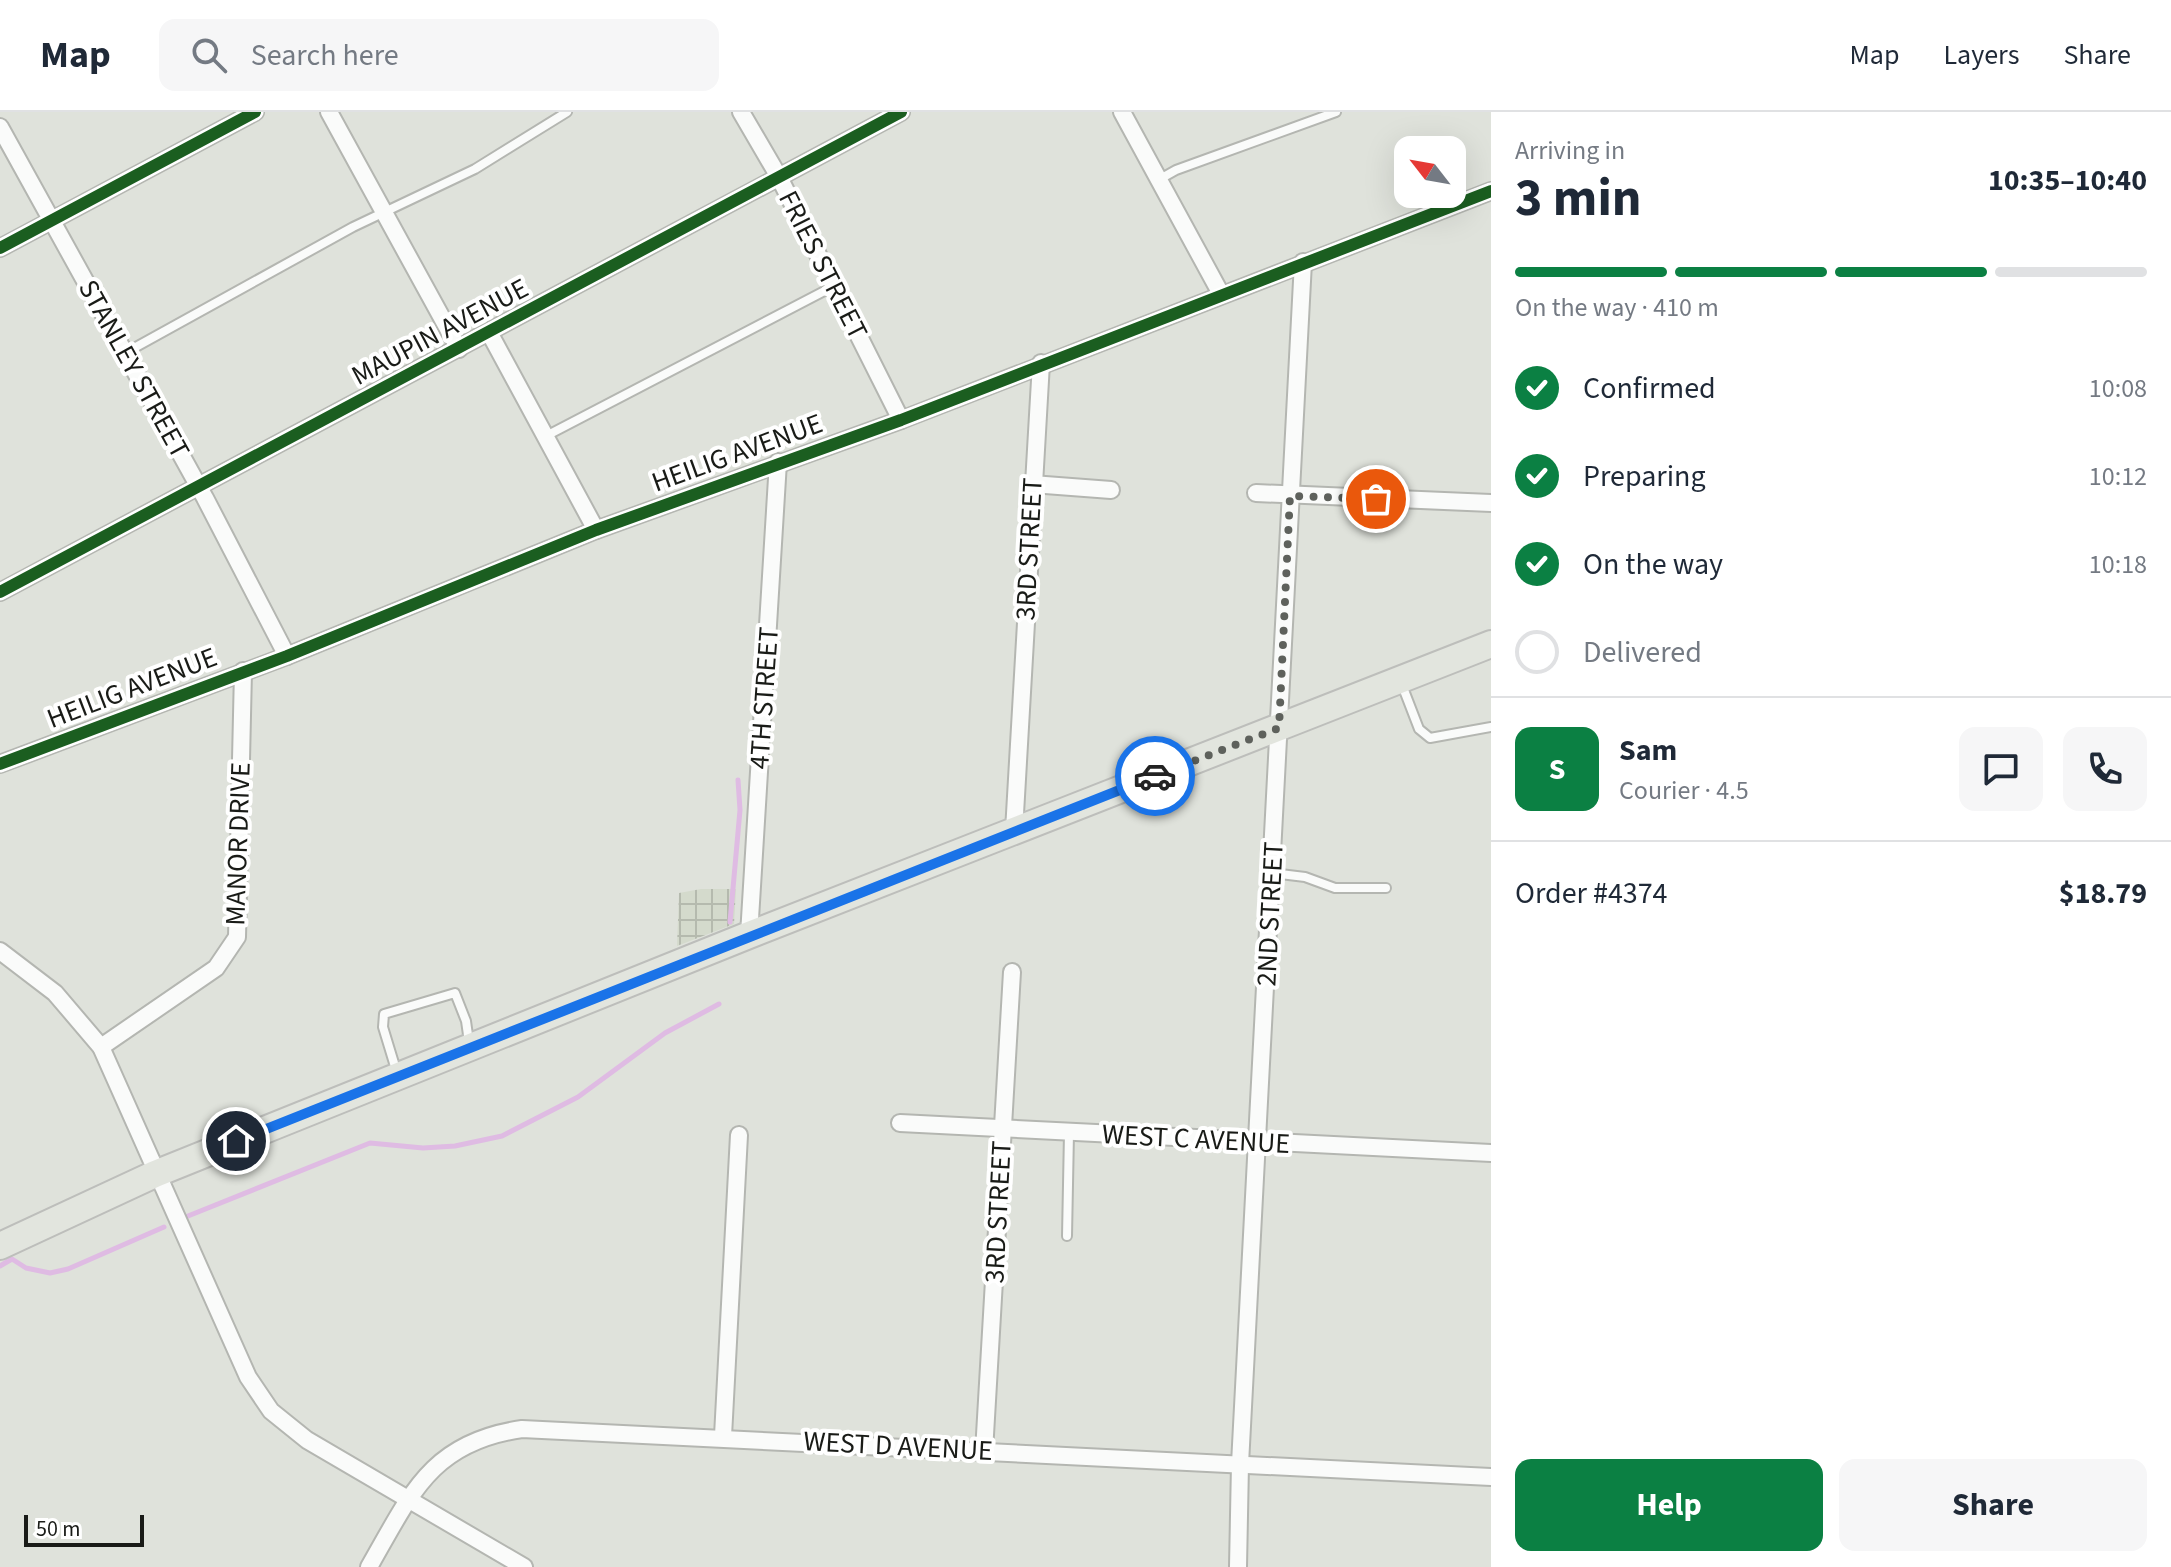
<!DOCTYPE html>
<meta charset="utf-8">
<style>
:root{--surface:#fff;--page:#f6f6f7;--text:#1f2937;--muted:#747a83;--line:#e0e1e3;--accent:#0b8043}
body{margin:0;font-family:"Source Sans 3",sans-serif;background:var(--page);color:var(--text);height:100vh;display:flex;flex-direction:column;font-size:30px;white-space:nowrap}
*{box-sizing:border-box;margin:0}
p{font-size:26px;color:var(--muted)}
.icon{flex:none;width:44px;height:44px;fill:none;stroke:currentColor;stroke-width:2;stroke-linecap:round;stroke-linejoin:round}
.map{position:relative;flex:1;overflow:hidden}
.details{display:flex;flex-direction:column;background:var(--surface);width:680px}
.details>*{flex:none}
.needle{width:52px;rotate:301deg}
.tools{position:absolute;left:1394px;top:24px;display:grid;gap:16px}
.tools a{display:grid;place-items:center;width:72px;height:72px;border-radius:16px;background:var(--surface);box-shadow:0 8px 32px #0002;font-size:40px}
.scale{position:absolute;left:24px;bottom:20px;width:120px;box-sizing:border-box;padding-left:8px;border:4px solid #191b17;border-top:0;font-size:22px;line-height:28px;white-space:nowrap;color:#191b17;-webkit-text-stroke:6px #fff;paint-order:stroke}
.pin{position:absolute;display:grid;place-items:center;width:68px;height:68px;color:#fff;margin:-34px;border:4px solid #fff;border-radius:50%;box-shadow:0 2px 8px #0007}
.courier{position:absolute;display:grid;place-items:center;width:80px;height:80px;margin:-40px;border:6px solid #1a73e8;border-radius:50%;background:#fff;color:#222;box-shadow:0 2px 10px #0007}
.head em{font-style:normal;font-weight:700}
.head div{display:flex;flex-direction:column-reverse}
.head{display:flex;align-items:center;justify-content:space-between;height:136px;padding:0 24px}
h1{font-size:52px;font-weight:700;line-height:60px}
.bar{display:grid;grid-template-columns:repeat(4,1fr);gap:12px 8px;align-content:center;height:96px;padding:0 24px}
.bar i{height:10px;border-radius:6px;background:var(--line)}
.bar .on{background:var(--accent)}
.bar p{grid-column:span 4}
.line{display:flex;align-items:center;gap:20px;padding:0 24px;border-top:2px solid var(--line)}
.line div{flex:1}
.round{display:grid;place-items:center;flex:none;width:84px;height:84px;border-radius:16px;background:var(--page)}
ol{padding:0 24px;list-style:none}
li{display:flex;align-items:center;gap:24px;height:88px}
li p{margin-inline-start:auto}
li .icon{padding:8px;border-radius:50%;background:var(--accent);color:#fff;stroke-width:4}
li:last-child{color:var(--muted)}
li i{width:44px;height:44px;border:4px solid var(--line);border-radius:50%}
.primary-button{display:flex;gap:16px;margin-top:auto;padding:16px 24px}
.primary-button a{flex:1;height:92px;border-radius:16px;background:var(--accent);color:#fff;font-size:32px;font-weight:700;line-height:92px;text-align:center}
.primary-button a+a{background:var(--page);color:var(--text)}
header{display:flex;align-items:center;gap:48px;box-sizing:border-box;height:112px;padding:0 40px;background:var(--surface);border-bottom:2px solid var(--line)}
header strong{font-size:38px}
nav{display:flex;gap:44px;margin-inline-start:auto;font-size:28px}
.search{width:560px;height:72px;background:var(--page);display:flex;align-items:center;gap:20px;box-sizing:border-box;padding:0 28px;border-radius:16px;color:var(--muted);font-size:30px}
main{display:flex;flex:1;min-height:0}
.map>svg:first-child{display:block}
.industrial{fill:url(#industrial-grid)}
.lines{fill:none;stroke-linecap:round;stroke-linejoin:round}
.stream{stroke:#dfbbe3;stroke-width:5}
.service-casing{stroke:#b4b6b1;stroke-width:12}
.minor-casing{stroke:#b4b6b1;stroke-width:20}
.primary-casing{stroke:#bdbebb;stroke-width:30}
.service{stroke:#fafbfa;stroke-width:8}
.minor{stroke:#fafbfa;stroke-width:16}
.primary{stroke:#e2e5de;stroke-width:26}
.cycleway-casing{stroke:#fff;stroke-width:17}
.cycleway{stroke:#1b5e20;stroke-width:12}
.done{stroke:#5e615c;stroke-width:8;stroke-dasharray:0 14.4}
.route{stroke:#1a73e8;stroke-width:10}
.labels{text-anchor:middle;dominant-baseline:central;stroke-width:8;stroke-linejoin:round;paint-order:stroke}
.street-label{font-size:28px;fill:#191b17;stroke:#fff}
</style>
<header>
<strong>Map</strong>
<div class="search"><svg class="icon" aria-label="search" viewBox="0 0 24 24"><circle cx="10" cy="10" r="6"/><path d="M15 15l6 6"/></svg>Search here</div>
<nav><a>Map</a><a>Layers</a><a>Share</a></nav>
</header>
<main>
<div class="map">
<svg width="1491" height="1455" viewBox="0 0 1491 1455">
<defs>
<pattern id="industrial-grid" width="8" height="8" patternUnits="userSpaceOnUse" patternTransform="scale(2)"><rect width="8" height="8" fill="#d4dacc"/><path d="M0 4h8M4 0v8" fill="none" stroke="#b5baae"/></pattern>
</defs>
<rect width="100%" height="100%" fill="#dfe2db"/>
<polygon class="industrial" points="701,777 736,777 734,812 677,834 679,781"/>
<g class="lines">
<g class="stream">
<polyline points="730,810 740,698 738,668"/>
<polyline points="188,1104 370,1031 423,1036 455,1034 502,1024 578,985 665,921 719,892"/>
<polyline points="0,1154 12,1147 26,1156 50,1161 68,1157 164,1115"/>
</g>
<defs>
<g id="service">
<polyline points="1160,67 1176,58 1336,0"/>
<polyline points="125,241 353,115 475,57 567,0"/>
<polyline points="546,324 834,174"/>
<polyline points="1402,573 1419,617 1430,626 1491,615"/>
<polyline points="1272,761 1305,765 1335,776 1386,776"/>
<polyline points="397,961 383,915 384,902 455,881 466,909 469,930"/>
<polyline points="1067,1124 1069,1021"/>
</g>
<g id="minor">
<polyline points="329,0 459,237"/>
<polyline points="741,0 779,65 901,308"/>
<polyline points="1122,0 1221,182"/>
<polyline points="0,15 205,386 287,544"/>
<polyline points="0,136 255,0"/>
<polyline points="490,222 596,418"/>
<polyline points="1032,372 1111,378"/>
<polyline points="1256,381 1491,391"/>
<polyline points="0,480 901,0"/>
<polyline points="0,652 287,544 596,418 901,308 1491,79"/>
<polyline points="1014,719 1041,251"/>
<polyline points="749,823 778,350"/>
<polyline points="0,839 55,881 101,935 248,1265 271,1299 307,1328 524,1455"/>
<polyline points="101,935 216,856 237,825 243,559"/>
<polyline points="900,1011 1491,1041"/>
<polyline points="723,1324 739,1023"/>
<polyline points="984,1340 1012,860"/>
<path d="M369 1455C411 1382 431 1330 522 1317L1491 1365"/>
<polyline points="1238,1455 1240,1352 1303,150"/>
</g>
<polyline id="primary" points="0,1134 155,1062 749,823 1491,532"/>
</defs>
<use href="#service" class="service-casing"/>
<use href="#minor" class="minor-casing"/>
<use href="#primary" class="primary-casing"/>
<use href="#service" class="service"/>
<use href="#minor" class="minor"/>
<use href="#primary" class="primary"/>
<defs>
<g id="cycleway">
<polyline points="0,136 255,0"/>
<polyline points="0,480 901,0"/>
<polyline points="0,652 287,544 596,418 901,308 1491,79"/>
</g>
</defs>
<use href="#cycleway" class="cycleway-casing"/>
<use href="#cycleway" class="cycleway"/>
</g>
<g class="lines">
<polyline class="done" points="1155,664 1279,616 1290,384 1376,387"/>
<polyline class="route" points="236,1029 1155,664"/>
</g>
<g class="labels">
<g class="street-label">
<text transform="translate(823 153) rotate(63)">FRIES STREET</text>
<text transform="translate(440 220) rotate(-28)">MAUPIN AVENUE</text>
<text transform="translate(134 257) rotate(61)">STANLEY STREET</text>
<text transform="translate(737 341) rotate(-20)">HEILIG AVENUE</text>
<text transform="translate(1029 437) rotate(-87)">3RD STREET</text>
<text transform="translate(132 576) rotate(-21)">HEILIG AVENUE</text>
<text transform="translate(764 586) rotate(-86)">4TH STREET</text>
<text transform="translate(238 732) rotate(-88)">MANOR DRIVE</text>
<text transform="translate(1270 802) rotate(-87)">2ND STREET</text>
<text transform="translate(1196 1027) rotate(3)">WEST C AVENUE</text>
<text transform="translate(998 1100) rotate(-87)">3RD STREET</text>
<text transform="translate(898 1334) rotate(3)">WEST D AVENUE</text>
</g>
</g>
</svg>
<div class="tools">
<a><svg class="needle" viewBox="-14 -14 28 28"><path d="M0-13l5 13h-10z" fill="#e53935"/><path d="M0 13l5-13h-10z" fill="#747a83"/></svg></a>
</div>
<div class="scale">50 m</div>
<div class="pin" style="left:1376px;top:387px;background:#ea580c"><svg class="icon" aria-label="bag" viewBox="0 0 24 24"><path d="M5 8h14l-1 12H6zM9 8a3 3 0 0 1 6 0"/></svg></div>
<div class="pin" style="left:236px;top:1029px;background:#1f2937"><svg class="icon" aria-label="home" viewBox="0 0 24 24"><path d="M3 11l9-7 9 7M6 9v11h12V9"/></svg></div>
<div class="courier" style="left:1155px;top:664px"><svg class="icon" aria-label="car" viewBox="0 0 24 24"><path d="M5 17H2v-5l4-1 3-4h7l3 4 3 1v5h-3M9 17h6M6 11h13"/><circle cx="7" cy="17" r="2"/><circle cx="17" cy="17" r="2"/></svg></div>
</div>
<section class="details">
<div class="head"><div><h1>3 min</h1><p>Arriving in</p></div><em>10:35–10:40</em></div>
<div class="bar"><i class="on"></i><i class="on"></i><i class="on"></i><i></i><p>On the way · 410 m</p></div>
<ol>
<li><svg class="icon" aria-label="check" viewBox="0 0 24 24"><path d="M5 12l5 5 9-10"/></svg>Confirmed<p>10:08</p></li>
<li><svg class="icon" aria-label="check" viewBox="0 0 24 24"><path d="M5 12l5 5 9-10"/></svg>Preparing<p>10:12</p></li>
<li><svg class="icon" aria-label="check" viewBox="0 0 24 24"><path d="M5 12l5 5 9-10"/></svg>On the way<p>10:18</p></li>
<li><i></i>Delivered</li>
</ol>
<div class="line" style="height:144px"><b class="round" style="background:var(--accent);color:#fff">S</b><div><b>Sam</b><p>Courier · 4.5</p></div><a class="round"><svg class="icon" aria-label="chat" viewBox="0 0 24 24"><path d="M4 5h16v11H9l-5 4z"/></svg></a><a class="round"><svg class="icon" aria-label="phone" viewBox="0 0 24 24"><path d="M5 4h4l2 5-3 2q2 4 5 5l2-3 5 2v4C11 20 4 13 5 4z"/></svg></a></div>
<div class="line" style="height:104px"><div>Order #4374</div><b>$18.79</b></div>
<div class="primary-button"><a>Help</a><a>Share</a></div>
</section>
</main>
